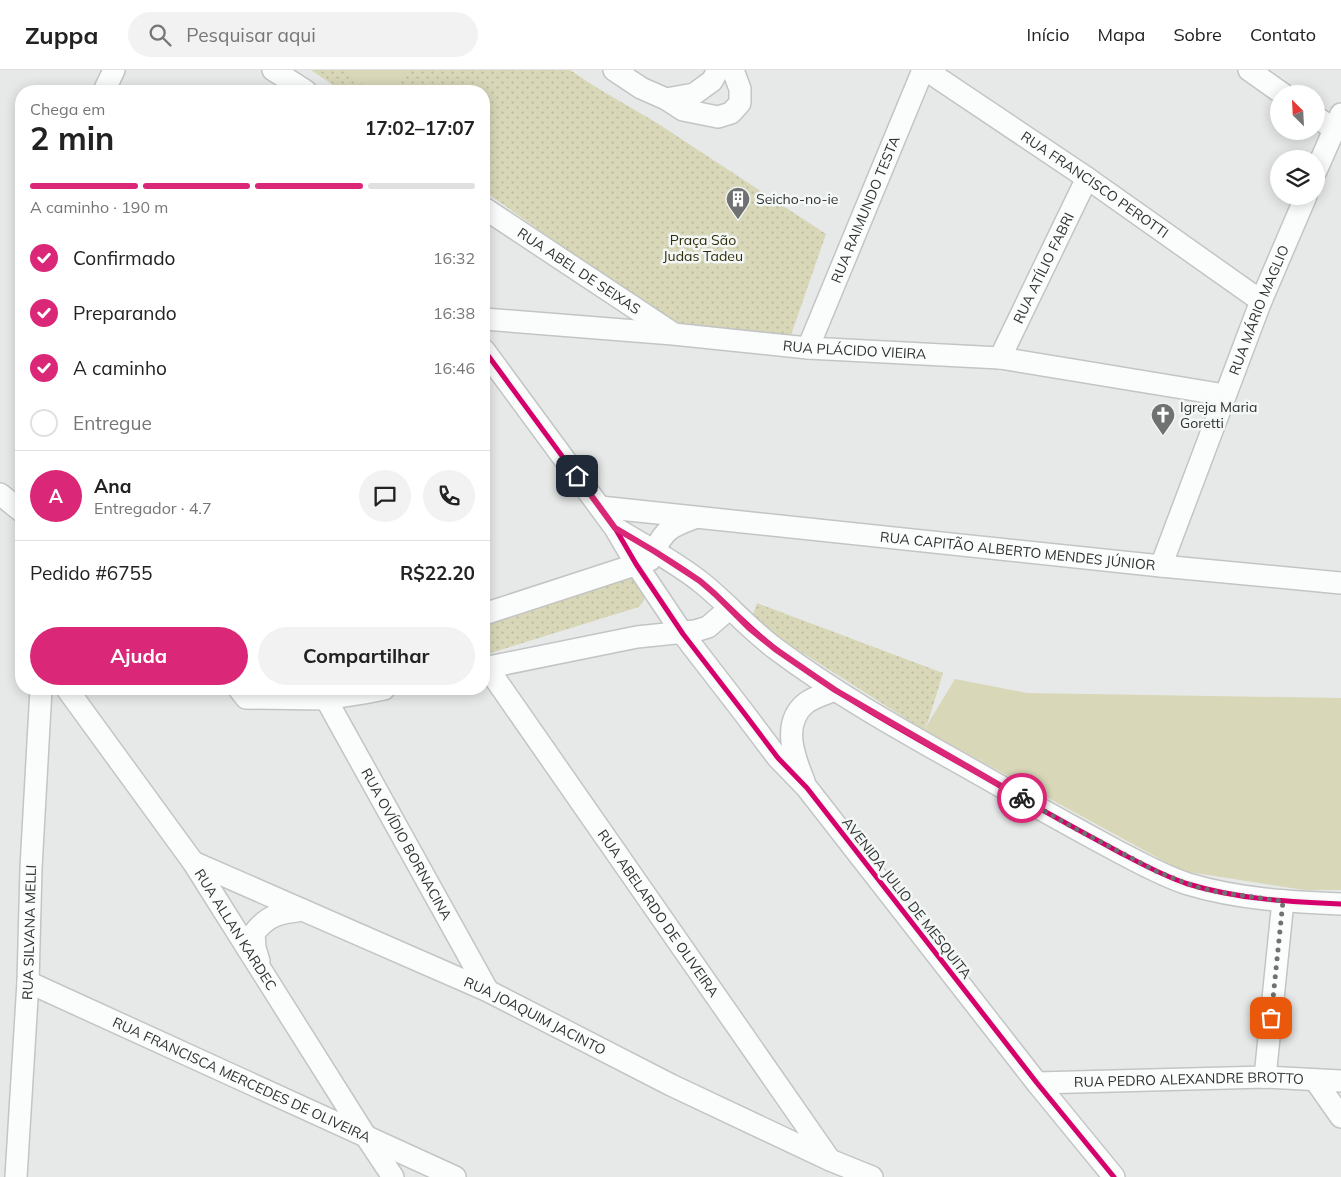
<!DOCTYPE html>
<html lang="pt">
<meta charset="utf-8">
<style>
:root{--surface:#fff;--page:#f2f2f2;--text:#222;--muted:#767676;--line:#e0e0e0;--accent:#db2777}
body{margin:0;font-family:Mulish,sans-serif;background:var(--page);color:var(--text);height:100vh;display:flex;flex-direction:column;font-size:19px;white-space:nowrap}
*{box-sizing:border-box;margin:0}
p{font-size:16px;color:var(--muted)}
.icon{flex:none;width:28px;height:28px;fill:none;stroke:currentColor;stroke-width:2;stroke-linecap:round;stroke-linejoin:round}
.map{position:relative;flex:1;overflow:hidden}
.side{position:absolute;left:15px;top:15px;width:475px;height:610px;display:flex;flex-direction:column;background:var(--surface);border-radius:20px;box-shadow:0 2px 12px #0003}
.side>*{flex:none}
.needle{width:32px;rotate:336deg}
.fabs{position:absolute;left:1270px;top:15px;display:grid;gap:10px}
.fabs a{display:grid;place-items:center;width:55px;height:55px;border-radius:50%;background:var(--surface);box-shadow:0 2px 12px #0003;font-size:25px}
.pin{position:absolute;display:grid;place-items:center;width:42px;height:42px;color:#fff;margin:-21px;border-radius:10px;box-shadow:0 2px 8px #0006}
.courier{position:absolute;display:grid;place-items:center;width:50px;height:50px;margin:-25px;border:4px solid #db2777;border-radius:50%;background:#fff;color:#222;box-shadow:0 1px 6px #0007}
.overview em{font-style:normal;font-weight:700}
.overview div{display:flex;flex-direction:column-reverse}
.overview{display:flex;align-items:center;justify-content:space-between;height:85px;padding:0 15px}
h1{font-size:32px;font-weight:700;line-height:38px}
.bar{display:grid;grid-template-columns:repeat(4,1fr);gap:8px 5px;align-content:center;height:60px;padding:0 15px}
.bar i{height:6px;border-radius:4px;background:var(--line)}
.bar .selected{background:var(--accent)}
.bar p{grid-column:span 4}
.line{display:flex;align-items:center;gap:12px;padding:0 15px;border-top:1px solid var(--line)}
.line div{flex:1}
.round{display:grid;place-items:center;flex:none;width:52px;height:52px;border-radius:26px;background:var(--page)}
ol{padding:0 15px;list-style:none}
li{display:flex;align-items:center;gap:15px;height:55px}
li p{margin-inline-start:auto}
li .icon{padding:5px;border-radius:50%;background:var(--accent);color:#fff;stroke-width:4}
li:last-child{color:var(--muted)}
li i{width:28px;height:28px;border:2px solid var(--line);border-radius:50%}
.primary-button{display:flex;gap:10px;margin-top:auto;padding:10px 15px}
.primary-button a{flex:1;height:58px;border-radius:30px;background:var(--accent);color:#fff;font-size:20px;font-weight:700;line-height:58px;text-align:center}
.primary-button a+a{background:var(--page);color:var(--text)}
header{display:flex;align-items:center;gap:30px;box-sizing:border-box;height:70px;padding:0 25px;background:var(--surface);border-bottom:1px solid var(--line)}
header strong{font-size:24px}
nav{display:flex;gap:28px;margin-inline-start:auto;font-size:18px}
.search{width:350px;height:45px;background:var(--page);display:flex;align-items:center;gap:12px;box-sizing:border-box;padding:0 18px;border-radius:28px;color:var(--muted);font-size:19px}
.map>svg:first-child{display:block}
.park{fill:url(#park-dots)}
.garden{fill:#d8d7b8}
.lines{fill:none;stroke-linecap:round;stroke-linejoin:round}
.minor-casing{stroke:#c3c5c4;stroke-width:24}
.minor{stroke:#fbfcfc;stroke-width:21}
.cycleway-casing{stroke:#f3f7f5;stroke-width:8}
.cycleway{stroke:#d6006c;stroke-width:5}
.done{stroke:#707271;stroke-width:5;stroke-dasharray:0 9}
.route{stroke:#db2777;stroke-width:6}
.labels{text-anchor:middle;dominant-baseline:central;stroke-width:5;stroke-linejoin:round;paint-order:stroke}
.street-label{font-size:14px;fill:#303231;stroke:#f3f7f5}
.poi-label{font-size:14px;fill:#303231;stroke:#f3f7f5;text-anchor:start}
.park-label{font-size:14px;fill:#312d09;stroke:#f3f7f5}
</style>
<header>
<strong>Zuppa</strong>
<div class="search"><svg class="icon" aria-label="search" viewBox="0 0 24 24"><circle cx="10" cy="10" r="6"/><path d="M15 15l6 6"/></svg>Pesquisar aqui</div>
<nav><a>Início</a><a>Mapa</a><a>Sobre</a><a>Contato</a></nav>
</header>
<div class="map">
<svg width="1341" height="1107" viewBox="0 0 1341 1107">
<defs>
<pattern id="park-dots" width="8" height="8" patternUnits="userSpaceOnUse" patternTransform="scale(1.25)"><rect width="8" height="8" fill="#d8d7b8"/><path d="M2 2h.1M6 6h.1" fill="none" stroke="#bab99f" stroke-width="1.8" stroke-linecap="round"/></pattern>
</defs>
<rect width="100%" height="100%" fill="#e7e9e8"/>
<g class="park">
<polygon points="311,0 570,0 594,16 657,53 826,164 790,268 678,258 484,121 484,21 342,21"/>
<polygon points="628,502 644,516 644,530 639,537 484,585 484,548"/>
<polygon points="757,533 943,603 929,649 924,660 751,550"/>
</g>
<g class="garden">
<polygon points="343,0 407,0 392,21 374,21"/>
<polygon points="955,609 1027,623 1341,628 1341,820 1304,820 1182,801 924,660"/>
</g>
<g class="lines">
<defs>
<g id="minor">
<polyline points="273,0 306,21"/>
<polyline points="614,0 641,18 666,29 694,24 712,11 718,0"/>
<path id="s1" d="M926 0 1087 108 1261 231"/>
<polyline points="1249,0 1283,24"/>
<polyline points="104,21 114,0"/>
<polyline points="666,29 683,40 718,47 731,43 740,33 740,19 733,0"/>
<polyline points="1316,47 1334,59"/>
<polyline points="1316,101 1341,44"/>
<path id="s2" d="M484 138 671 262"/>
<path id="s3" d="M484 249 673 264 808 278 1000 288 1225 325"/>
<path id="s4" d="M808 278 923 0"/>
<polyline points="484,280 615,458 636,494 683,564 744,643 778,688 807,718 1037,1013 1114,1107"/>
<path id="s5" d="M1000 288 1087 108"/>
<polyline points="0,424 21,441"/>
<path id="s6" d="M600 437 1161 496 1341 513"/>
<path d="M617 459C645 476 676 492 702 513 728 534 749 559 776 579 848 633 929 675 1007 720 1044 741 1080 761 1117 781 1140 793 1163 806 1188 814 1238 829 1290 832 1341 834"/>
<path d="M654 481C666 458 671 457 694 448"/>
<path id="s7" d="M1161 496 1261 231 1306 126"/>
<polyline points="484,544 650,490"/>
<path id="s8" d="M487 597 830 1090"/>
<polyline points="484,598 637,567 695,561 708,557 730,538"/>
<path id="s9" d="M67 619 193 792 365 1065 393 1107"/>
<polyline points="239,619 246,628 326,629 364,623 384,619"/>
<path id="s10" d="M326 629 488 921"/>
<path d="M804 711C794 687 781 653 806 633 814 627 825 624 835 620"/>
<path id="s11" d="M193 792 488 921 671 1015 830 1090 872 1107"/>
<path d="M259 891 255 878 254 863C269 844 280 843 303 840"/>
<path id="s12" d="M28 912 455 1107"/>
<polyline points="1265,1007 1283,831"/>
<polyline points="1315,1010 1341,1047"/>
<path id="s13" d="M1037 1013 1265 1007 1341 1011"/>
<path id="s14" d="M16 1107 28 912 31 798 41 619"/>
</g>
</defs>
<use href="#minor" class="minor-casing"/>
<use href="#minor" class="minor"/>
<defs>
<g id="cycleway">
<polyline points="484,280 615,458 636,494 683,564 744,643 778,688 807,718 1037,1013 1114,1107"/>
<path d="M617 459C645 476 676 492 701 512 727 533 749 559 776 579 848 633 929 675 1007 720 1043 741 1080 761 1117 781 1140 793 1163 806 1188 814 1237 829 1290 832 1341 834"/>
</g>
</defs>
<use href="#cycleway" class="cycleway-casing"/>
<use href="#cycleway" class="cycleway"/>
</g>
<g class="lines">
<path class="done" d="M1022 728 1065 753 1158 802C1176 809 1194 817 1213 821 1236 825 1260 828 1283 831L1271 948"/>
<polyline class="route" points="577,406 615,458 654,481 700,511 715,524 749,558 775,579 835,620 1022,728"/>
</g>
<defs>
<symbol id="building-pin" viewBox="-11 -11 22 30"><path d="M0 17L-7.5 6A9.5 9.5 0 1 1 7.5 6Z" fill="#707271" stroke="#f3f7f5"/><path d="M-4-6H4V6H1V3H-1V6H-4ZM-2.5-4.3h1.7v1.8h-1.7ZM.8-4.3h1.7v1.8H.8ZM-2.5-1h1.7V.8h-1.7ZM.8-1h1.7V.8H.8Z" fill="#fff"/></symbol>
<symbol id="church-pin" viewBox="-11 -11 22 30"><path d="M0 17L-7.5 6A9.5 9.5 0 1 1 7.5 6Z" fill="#707271" stroke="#f3f7f5"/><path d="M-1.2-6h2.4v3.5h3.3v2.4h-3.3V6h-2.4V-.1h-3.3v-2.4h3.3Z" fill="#fff"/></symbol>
</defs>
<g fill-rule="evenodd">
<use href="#building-pin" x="724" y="115" width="28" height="38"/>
<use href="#church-pin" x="1149" y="331" width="28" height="38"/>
</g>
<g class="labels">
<g class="street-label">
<text stroke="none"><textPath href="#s1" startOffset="204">RUA FRANCISCO PEROTTI</textPath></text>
<text stroke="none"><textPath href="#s4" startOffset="150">RUA RAIMUNDO TESTA</textPath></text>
<text stroke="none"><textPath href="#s5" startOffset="100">RUA ATÍLIO FABRI</textPath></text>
<text stroke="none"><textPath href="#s2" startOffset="114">RUA ABEL DE SEIXAS</textPath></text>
<text stroke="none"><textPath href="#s7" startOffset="274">RUA MÁRIO MAGLIO</textPath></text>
<text stroke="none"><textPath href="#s3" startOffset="372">RUA PLÁCIDO VIEIRA</textPath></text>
<text stroke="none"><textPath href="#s6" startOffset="420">RUA CAPITÃO ALBERTO MENDES JÚNIOR</textPath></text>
<text stroke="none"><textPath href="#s10" startOffset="166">RUA OVÍDIO BORNACINA</textPath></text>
<text transform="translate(907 828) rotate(52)">AVENIDA JULIO DE MESQUITA</text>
<text stroke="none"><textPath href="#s8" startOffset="300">RUA ABELARDO DE OLIVEIRA</textPath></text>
<text stroke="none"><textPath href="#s9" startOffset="294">RUA ALLAN KARDEC</textPath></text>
<text stroke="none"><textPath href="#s14" startOffset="245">RUA SILVANA MELLI</textPath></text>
<text stroke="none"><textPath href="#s11" startOffset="375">RUA JOAQUIM JACINTO</textPath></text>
<text stroke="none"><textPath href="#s12" startOffset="235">RUA FRANCISCA MERCEDES DE OLIVEIRA</textPath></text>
<text stroke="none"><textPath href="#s13" startOffset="152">RUA PEDRO ALEXANDRE BROTTO</textPath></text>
</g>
<g class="poi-label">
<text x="756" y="129">Seicho-no-ie</text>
<text x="1180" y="337">Igreja Maria<tspan x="1180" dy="16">Goretti</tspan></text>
</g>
<g class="park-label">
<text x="703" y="170">Praça São<tspan x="703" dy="16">Judas Tadeu</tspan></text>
</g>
</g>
</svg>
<div class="fabs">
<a><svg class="needle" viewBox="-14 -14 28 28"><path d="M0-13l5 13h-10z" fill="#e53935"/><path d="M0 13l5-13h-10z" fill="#767676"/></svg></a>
<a><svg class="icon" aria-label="layers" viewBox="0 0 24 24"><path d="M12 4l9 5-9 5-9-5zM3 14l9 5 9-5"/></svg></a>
</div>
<div class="pin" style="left:1271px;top:948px;background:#ea580c"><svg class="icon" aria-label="bag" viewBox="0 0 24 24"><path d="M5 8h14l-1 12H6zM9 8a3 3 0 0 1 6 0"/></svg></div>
<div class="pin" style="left:577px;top:406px;background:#1f2937"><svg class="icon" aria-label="home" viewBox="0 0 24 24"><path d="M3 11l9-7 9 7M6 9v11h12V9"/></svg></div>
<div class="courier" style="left:1022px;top:728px"><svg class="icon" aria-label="bike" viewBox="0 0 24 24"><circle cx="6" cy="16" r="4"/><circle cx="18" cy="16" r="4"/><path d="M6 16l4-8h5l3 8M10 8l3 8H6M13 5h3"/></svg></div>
<section class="side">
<div class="overview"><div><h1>2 min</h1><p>Chega em</p></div><em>17:02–17:07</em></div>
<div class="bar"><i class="selected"></i><i class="selected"></i><i class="selected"></i><i></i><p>A caminho · 190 m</p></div>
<ol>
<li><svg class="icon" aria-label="check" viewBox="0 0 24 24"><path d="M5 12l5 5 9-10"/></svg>Confirmado<p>16:32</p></li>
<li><svg class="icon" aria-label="check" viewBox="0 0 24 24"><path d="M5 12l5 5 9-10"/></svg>Preparando<p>16:38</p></li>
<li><svg class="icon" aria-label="check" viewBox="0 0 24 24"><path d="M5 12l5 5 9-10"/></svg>A caminho<p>16:46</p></li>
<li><i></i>Entregue</li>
</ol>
<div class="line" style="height:90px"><b class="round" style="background:var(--accent);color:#fff">A</b><div><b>Ana</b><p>Entregador · 4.7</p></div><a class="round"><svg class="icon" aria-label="chat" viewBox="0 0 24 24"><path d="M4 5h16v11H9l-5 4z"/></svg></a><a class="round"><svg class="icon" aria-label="phone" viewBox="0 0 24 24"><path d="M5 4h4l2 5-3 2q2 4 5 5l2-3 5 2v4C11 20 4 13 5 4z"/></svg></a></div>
<div class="line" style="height:65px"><div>Pedido #6755</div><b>R$22.20</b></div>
<div class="primary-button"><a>Ajuda</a><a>Compartilhar</a></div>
</section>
</div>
